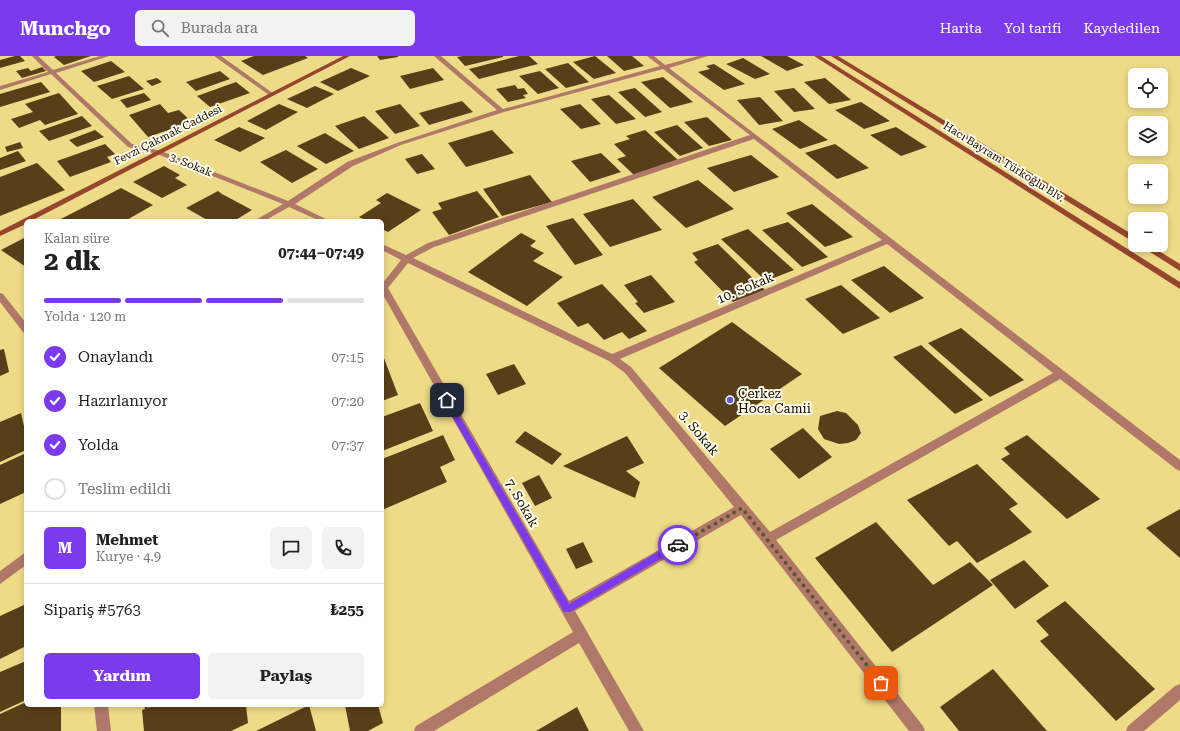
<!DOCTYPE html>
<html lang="tr">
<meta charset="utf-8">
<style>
:root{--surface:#fff;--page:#f2f2f2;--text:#222;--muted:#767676;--line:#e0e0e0;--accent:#7c3aed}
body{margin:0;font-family:"Roboto Serif",serif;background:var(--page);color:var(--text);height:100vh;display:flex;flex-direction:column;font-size:15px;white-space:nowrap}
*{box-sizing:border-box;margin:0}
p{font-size:13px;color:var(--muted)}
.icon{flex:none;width:22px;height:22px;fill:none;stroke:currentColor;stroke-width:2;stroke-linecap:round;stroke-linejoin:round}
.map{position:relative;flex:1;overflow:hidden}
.side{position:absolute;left:24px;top:163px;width:360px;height:488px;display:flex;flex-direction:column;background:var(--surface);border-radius:6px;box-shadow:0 2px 6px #0003}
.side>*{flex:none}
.fabs{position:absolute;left:1128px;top:12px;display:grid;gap:8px}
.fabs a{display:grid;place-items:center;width:40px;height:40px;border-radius:6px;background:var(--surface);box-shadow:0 2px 6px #0003;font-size:20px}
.pin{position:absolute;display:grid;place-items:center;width:34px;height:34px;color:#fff;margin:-17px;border-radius:8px;box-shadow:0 2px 6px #0006}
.courier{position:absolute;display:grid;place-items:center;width:40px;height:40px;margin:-20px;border:3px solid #7c3aed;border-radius:50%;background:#fff;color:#222;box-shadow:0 1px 5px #0007}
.summary em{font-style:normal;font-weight:700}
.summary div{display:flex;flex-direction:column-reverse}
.summary{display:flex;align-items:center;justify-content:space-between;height:68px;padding:0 20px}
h1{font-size:26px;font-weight:700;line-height:30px}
.bar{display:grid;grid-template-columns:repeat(4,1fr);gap:6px 4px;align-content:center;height:48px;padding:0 20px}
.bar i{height:5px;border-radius:3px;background:var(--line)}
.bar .current{background:var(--accent)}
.bar p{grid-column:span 4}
.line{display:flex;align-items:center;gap:10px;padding:0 20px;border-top:1px solid var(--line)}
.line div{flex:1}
.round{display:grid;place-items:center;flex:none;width:42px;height:42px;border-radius:6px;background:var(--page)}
ol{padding:0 20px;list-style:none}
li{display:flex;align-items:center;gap:12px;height:44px}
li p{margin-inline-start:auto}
li .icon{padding:4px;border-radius:50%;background:var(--accent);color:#fff;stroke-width:4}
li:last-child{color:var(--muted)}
li i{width:22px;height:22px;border:2px solid var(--line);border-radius:50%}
.cta{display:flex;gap:8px;margin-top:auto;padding:8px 20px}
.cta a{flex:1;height:46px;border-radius:6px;background:var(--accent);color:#fff;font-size:16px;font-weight:700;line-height:46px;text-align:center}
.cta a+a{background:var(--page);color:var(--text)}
header{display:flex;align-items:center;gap:24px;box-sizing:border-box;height:56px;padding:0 20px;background:var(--accent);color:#fff}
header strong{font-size:19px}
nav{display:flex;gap:22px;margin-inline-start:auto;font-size:14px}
.search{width:280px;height:36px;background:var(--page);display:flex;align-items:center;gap:10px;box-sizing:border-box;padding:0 14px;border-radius:6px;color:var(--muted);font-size:15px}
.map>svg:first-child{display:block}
.building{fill:#573f19}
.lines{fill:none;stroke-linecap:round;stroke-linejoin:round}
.street{fill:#b07868;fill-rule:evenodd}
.secondary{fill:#96462f;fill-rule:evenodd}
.route{fill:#7c3aed}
.done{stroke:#5f5430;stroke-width:4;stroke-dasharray:0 7.2}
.poi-dot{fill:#595ed6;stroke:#fffcec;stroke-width:1.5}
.labels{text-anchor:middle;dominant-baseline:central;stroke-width:4;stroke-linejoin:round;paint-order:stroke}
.far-street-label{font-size:11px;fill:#120c00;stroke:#fffcec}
.street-label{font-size:13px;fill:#120c00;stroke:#fffcec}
.poi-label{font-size:13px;fill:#120c00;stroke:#fffcec;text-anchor:start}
</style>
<header>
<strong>Munchgo</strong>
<div class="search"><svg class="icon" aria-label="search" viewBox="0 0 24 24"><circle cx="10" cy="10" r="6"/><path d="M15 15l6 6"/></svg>Burada ara</div>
<nav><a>Harita</a><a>Yol tarifi</a><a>Kaydedilen</a></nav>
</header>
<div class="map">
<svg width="1180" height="675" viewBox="0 0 1180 675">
<rect width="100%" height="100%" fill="#eedb88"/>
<g class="building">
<polygon points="15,0 20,0 25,5 0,12 0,4"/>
<polygon points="56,0 91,0 64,9 54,1"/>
<polygon points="254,0 305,0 308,2 263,19 241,5"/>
<polygon points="377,0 398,0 398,1 380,4"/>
<polygon points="463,0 503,0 503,1 465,10 457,1"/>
<polygon points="519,0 529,0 538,8 479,23 469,13"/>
<polygon points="595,0 616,17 594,23 573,6"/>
<polygon points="607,0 632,0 644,10 624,15"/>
<polygon points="761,0 787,0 804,9 787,15"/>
<polygon points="743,2 770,18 755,23 726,8"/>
<polygon points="111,5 125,16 94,26 81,15"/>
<polygon points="568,7 589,26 566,32 545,13"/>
<polygon points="714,8 745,28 724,34 698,16 710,13 706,10"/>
<polygon points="42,11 46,15 22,22 16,15 28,12 31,15"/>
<polygon points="351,12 370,20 338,35 320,26"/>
<polygon points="433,12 444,24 410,33 400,20"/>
<polygon points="220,15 230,23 196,35 186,26"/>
<polygon points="540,15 559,32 538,38 519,20"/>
<polygon points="129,20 144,33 112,43 97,30"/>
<polygon points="663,21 693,46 670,52 641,26"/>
<polygon points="157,22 162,26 152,30 146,25"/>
<polygon points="825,22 851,44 829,48 804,26"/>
<polygon points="41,26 50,36 0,51 0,38"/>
<polygon points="236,26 250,37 210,51 197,40"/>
<polygon points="515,29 518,33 524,32 528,38 523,39 526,42 508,46 496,33"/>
<polygon points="315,30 334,38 307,52 287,43"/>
<polygon points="635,32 662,56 645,61 618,36"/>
<polygon points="794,32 815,53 794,56 774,35"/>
<polygon points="59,37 78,58 45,69 40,64 19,72 11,63 33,56 25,48"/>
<polygon points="144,37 151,44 127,52 120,44"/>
<polygon points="609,39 636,63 616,68 591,43"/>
<polygon points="760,41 783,65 759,69 737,44"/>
<polygon points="462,45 473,56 429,69 419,57"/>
<polygon points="861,46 890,65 864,73 835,54"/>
<polygon points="160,48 168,57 179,54 192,66 148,81 129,59"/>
<polygon points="279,48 298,56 266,74 247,65"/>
<polygon points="400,48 420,70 395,78 375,55"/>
<polygon points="580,48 601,68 581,73 560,53"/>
<polygon points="82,60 92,70 49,85 39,75"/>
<polygon points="364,60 389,82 359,93 335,70"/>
<polygon points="707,61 732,84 709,90 684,66"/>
<polygon points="799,64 828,84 800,93 772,73"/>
<polygon points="677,69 703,92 680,100 654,76"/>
<polygon points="239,71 265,82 240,96 214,84"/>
<polygon points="896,71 927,91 901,100 870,79"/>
<polygon points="95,74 104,81 77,91 69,84"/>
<polygon points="492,74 514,97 466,111 448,87"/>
<polygon points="645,74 679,105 634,119 617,103 626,100 614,88 630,83 626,80"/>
<polygon points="325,77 354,95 326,108 297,90"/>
<polygon points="20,86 23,92 7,96 5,91"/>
<polygon points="105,88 115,98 107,101 111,106 70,121 57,105"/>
<polygon points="835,88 869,112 837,123 805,97"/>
<polygon points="286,94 318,113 292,127 260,106"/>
<polygon points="18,95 26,105 0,114 0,102"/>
<polygon points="601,97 621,116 590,126 571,105"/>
<polygon points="422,98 435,113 417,118 405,103"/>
<polygon points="751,99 779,121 734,136 707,112"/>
<polygon points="37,107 65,134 0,160 0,121"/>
<polygon points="164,110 180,119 175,122 187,129 162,142 133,126"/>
<polygon points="530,119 552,146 502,160 483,133"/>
<polygon points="698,124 734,153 686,172 652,141"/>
<polygon points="121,132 153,149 125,165 104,165 100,163 95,165 57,165"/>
<polygon points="218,135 222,138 252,154 234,165 209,165 186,152"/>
<polygon points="477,135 499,161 449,179 432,156 442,153 438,147"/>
<polygon points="387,137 421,154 388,176 382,173 382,165 367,165 359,161 381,147 376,144"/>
<polygon points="633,143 662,174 610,191 583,158"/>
<polygon points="812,148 853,181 825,191 786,157"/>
<polygon points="573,162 603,199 575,209 546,170"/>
<polygon points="788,166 828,201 802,211 762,174"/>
<polygon points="748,173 794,214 766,225 721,183"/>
<polygon points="521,177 536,185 530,190 544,197 533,205 563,221 527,250 468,216"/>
<polygon points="26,181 26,211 1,194"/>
<polygon points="718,188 765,234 733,246 694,206 698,204 692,197"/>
<polygon points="884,210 924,242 890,257 851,224"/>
<polygon points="651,219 675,246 644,257 635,247 638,246 624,229"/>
<polygon points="602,228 647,275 629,283 622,276 604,284 588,267 578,271 557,247"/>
<polygon points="841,229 880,262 843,278 805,243"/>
<polygon points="732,266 802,318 725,370 659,312"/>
<polygon points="961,272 1024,324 990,341 928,287"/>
<polygon points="921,289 983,344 955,358 893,301"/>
<polygon points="4,293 9,316 0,320 0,294"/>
<polygon points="382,297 398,339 382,345"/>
<polygon points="514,308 526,328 498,339 486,318"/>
<polygon points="420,347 433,375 382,395 382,361"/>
<polygon points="837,355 846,357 858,369 861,377 856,384 848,387 839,388 824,383 818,373 820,360"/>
<polygon points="21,357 26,379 26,394 0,406 0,366"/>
<polygon points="803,372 832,401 799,423 770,393"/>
<polygon points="525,375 562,398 552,409 515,386"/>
<polygon points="443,379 455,404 440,411 447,426 382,454 382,403"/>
<polygon points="1027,379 1100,443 1067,463 1001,403 1010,398 1004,392"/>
<polygon points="627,380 644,407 626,415 640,426 635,442 563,410"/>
<polygon points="26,397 26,436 0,448 0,409"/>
<polygon points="977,408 1018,448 1009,453 1032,476 977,507 957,485 949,490 907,444"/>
<polygon points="539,419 552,442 535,450 522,427"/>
<polygon points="1180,453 1180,502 1146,472"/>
<polygon points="876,466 933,529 970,506 993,529 892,596 815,502"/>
<polygon points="583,486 593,506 576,513 566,493"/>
<polygon points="1024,504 1049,530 1015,553 990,524"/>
<polygon points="1065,545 1155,633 1116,665 1040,585 1049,579 1036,565"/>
<polygon points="26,548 26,590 0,603 0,560"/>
<polygon points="26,605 26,644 0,656 0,616"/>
<polygon points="993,613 1047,675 959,675 940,651"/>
<polygon points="26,646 26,649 61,649 61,675 0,675 0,658"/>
<polygon points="144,649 152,649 146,653 154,649 246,649 248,667 231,675 144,675 142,654 145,653"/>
<polygon points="309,649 316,675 256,675"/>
<polygon points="345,649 378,649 383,667 368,675 350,675"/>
<polygon points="577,651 589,675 536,675"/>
</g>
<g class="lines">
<g class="street">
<path d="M32 0H38L53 14 100 0H109L56 17 132 88 161 95 288 145 347 106 397 87 497 54 434 0H441L503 53 660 10 647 0H654L665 9 698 0H708L669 12 1180 404V415L1176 413 1060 323 776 484 923 670 925 675H909L741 459 575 555 644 675H629L579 587 434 675H414L416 670 573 576 382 237V228L401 204 382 194V188L406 199 428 187 750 79 663 13 504 56 401 89 353 110 295 148 330 165H320L289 151 264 165H254L283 148 157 98 128 91 51 18 0 34V30L48 16ZM754 83 882 184 612 298 413 202 434 191ZM887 188 1053 317 770 476 631 311 620 303ZM408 207 609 305 625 317 734 451 569 545 388 232Z"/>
<polygon points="214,0 221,0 274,38 269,39"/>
<polygon points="0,237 3,238 26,267 26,277 23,276 0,246"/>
<polygon points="26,496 26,509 0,528 0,515"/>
<polygon points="1180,628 1180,644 1144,675 1126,675 1128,670 1175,630"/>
<polygon points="94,649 108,649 111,675 97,675"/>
</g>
<g class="secondary">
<polygon points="343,0 350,0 31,165 26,165 26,168 0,180 0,175"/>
<polygon points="814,0 821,0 1180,226 1180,233"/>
<polygon points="831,0 838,0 1135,180 1135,187"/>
<polygon points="1139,189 1149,189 1180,208 1180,215"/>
</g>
</g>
<polygon class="route" points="447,341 449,342 569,548 675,486 681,486 681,491 570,556 564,556 444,346 444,342"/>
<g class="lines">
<polyline class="done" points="678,489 742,452 881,627"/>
</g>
<circle class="poi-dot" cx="730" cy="344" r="4"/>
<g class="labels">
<g class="far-street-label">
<text transform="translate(168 79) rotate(-27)">Fevzi Çakmak Caddesi</text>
<text transform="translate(1004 106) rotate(32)">Hacı Bayram Türkoğlu Blv.</text>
<text transform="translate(191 109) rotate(22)">3. Sokak</text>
</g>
<g class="street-label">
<text transform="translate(745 232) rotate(-23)">10. Sokak</text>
<text transform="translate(699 377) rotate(50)">3. Sokak</text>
<text transform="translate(522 447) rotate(60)">7. Sokak</text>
</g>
<g class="poi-label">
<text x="738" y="337">Çerkez<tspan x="738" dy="15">Hoca Camii</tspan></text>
</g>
</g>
</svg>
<div class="fabs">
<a><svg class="icon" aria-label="locate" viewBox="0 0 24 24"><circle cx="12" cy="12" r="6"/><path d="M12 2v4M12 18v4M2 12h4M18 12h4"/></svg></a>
<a><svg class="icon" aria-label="layers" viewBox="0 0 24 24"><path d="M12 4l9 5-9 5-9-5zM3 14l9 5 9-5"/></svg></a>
<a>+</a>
<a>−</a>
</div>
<div class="pin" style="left:881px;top:627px;background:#ea580c"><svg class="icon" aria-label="bag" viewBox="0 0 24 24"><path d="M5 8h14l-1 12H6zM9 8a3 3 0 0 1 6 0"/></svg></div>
<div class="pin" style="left:447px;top:344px;background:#1f2937"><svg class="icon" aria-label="home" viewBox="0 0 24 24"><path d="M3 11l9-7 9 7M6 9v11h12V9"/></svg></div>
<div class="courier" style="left:678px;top:489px"><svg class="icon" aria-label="car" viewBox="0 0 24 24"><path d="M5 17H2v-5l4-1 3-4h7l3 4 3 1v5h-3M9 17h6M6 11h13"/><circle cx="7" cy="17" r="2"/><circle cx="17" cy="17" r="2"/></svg></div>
<section class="side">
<div class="summary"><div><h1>2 dk</h1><p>Kalan süre</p></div><em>07:44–07:49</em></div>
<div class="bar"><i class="current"></i><i class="current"></i><i class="current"></i><i></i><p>Yolda · 120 m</p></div>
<ol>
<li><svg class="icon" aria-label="check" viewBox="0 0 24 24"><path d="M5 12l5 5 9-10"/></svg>Onaylandı<p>07:15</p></li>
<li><svg class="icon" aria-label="check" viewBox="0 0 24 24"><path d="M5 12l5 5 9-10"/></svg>Hazırlanıyor<p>07:20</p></li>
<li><svg class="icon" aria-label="check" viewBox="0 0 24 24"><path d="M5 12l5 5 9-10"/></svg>Yolda<p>07:37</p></li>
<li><i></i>Teslim edildi</li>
</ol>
<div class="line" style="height:72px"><b class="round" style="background:var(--accent);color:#fff">M</b><div><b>Mehmet</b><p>Kurye · 4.9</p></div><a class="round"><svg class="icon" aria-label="chat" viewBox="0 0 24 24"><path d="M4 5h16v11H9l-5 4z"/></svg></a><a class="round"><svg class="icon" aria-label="phone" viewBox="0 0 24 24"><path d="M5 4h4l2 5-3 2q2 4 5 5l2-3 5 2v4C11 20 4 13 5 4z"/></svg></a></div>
<div class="line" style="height:52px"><div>Sipariş #5763</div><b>₺255</b></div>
<div class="cta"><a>Yardım</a><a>Paylaş</a></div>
</section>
</div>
